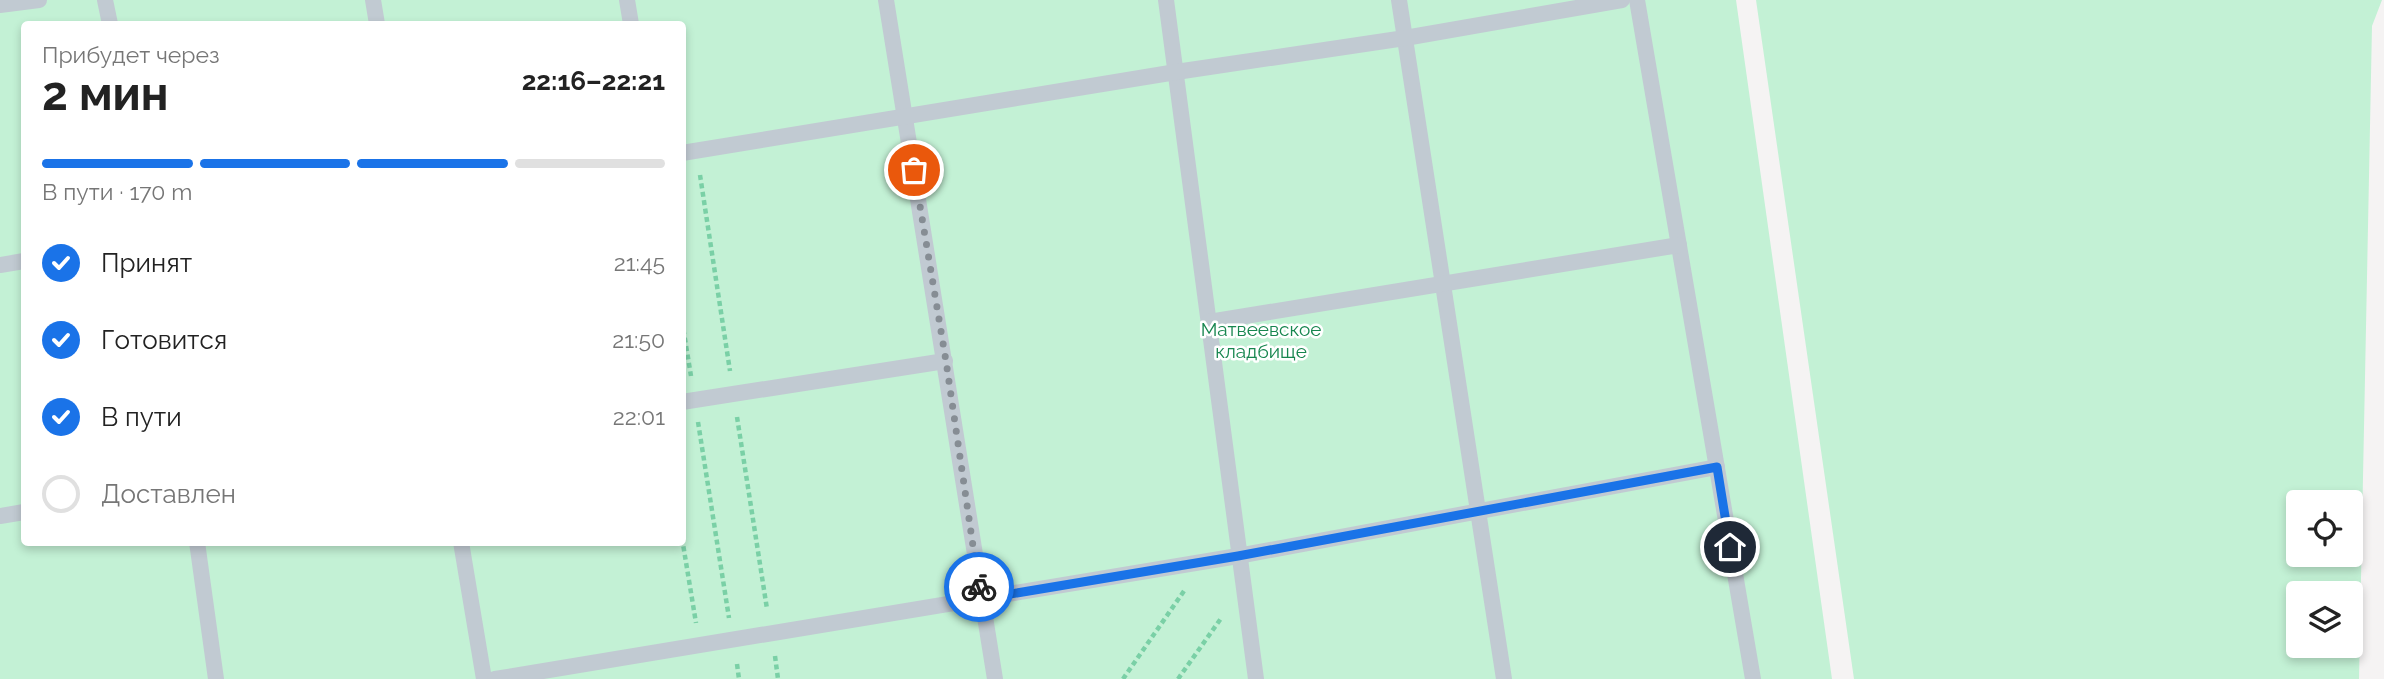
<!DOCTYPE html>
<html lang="ru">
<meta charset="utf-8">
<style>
:root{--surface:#fff;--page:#f6f6f6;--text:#222;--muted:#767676;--line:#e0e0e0;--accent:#1a73e8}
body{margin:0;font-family:Raleway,sans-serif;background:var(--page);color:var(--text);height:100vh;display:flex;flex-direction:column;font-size:26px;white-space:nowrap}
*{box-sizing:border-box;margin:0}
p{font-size:23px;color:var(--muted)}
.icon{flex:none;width:38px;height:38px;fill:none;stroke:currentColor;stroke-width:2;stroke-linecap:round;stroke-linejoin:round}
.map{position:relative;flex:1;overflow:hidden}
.drawer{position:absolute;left:21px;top:21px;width:665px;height:525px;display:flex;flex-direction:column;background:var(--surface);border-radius:7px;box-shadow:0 4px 10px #0003}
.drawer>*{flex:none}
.controls{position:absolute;left:2286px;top:490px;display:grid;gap:14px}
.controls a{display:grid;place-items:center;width:77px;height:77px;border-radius:7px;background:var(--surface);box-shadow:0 4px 10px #0003;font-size:35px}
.pin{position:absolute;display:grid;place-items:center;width:60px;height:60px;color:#fff;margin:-30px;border:4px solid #fff;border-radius:50%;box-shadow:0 2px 7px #0007}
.courier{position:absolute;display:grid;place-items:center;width:70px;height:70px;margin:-35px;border:5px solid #1a73e8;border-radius:50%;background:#fff;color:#222;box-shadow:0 2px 9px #0007}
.headline em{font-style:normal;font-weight:700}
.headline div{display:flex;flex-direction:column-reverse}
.headline{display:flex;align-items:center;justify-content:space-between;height:119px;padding:0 21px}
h1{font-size:46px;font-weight:700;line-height:52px}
.bar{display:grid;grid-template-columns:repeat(4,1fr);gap:10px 7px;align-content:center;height:84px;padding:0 21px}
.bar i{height:9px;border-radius:5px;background:var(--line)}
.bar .current{background:var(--accent)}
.bar p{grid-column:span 4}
ol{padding:0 21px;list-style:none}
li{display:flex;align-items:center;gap:21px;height:77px}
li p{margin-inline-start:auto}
li .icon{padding:7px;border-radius:50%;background:var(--accent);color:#fff;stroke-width:4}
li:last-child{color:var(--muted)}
li i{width:38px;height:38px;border:4px solid var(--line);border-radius:50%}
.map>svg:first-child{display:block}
.green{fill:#c3f1d5;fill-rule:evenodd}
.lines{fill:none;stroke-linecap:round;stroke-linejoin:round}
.path{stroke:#7ad0a6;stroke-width:4.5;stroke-dasharray:5 3.5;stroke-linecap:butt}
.service{stroke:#c1cad2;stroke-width:16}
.done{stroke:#868d94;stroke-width:7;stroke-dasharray:0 12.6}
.route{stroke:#1a73e8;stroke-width:9}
.labels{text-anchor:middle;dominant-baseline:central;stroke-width:5;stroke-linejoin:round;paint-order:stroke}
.park-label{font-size:19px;fill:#17864f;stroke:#fff}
</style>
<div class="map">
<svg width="2384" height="679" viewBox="0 0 2384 679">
<rect width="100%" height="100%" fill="#f5f3f3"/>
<g class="green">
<path d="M0 0H1736L1832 679H0ZM24 24H682V542H24Z"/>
<path d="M1756 0H2382L2372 26 2359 679H1854ZM2298 502H2350V555H2298ZM2298 593H2350V646H2298Z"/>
</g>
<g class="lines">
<g class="path">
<polyline points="700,175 730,371"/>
<polyline points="682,321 691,376"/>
<polyline points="737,417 767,609"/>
<polyline points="698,422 729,618"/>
<polyline points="682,538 696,623"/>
<polyline points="775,656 778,679"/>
<polyline points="737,664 739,679"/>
<polyline points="1123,679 1184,591"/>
<polyline points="1178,679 1222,617"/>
</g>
<g class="service">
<polyline points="105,0 110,24"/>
<polyline points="373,0 377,24"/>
<polyline points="627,0 631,24"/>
<polyline points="886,0 995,679"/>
<polyline points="1166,0 1256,679"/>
<polyline points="1399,0 1504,679"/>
<polyline points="1637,0 1753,679"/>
<polyline points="0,5 39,0"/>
<polyline points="682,153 1176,72 1405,38 1622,0"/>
<polyline points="0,265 24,261"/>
<polyline points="1209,322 1679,245"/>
<polyline points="682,402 945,361"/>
<polyline points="0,516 24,512"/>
<polyline points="197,542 216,679"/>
<polyline points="461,542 484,679"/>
<polyline points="495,679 1238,556 1717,467"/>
</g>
</g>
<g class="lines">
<polyline class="done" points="914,170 946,361 979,587"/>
<polyline class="route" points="979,587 981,599 1238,556 1717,467 1730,547"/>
</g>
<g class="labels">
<g class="park-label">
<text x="1261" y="329">Матвеевское<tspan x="1261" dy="22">кладбище</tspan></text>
</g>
</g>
</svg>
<div class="controls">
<a><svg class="icon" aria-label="locate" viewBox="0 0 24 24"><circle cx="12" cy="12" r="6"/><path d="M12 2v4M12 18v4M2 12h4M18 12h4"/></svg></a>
<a><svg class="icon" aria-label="layers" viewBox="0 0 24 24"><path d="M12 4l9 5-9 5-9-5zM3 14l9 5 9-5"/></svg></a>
</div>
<div class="pin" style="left:914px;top:170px;background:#ea580c"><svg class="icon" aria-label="bag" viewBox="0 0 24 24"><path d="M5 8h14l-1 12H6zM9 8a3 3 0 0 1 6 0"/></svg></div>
<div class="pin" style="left:1730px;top:547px;background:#1f2937"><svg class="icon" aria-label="home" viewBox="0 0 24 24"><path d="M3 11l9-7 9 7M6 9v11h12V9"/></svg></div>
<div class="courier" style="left:979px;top:587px"><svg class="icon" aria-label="bike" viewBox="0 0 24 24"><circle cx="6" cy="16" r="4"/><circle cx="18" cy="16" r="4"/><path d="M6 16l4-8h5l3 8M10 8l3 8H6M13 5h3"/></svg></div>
<section class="drawer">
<div class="headline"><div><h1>2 мин</h1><p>Прибудет через</p></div><em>22:16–22:21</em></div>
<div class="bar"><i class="current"></i><i class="current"></i><i class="current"></i><i></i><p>В пути · 170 m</p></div>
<ol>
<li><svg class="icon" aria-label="check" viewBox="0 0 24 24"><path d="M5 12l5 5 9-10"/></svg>Принят<p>21:45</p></li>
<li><svg class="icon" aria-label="check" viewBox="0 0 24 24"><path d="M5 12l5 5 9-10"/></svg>Готовится<p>21:50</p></li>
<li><svg class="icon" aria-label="check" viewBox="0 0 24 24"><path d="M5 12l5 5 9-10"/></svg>В пути<p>22:01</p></li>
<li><i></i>Доставлен</li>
</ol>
</section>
</div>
